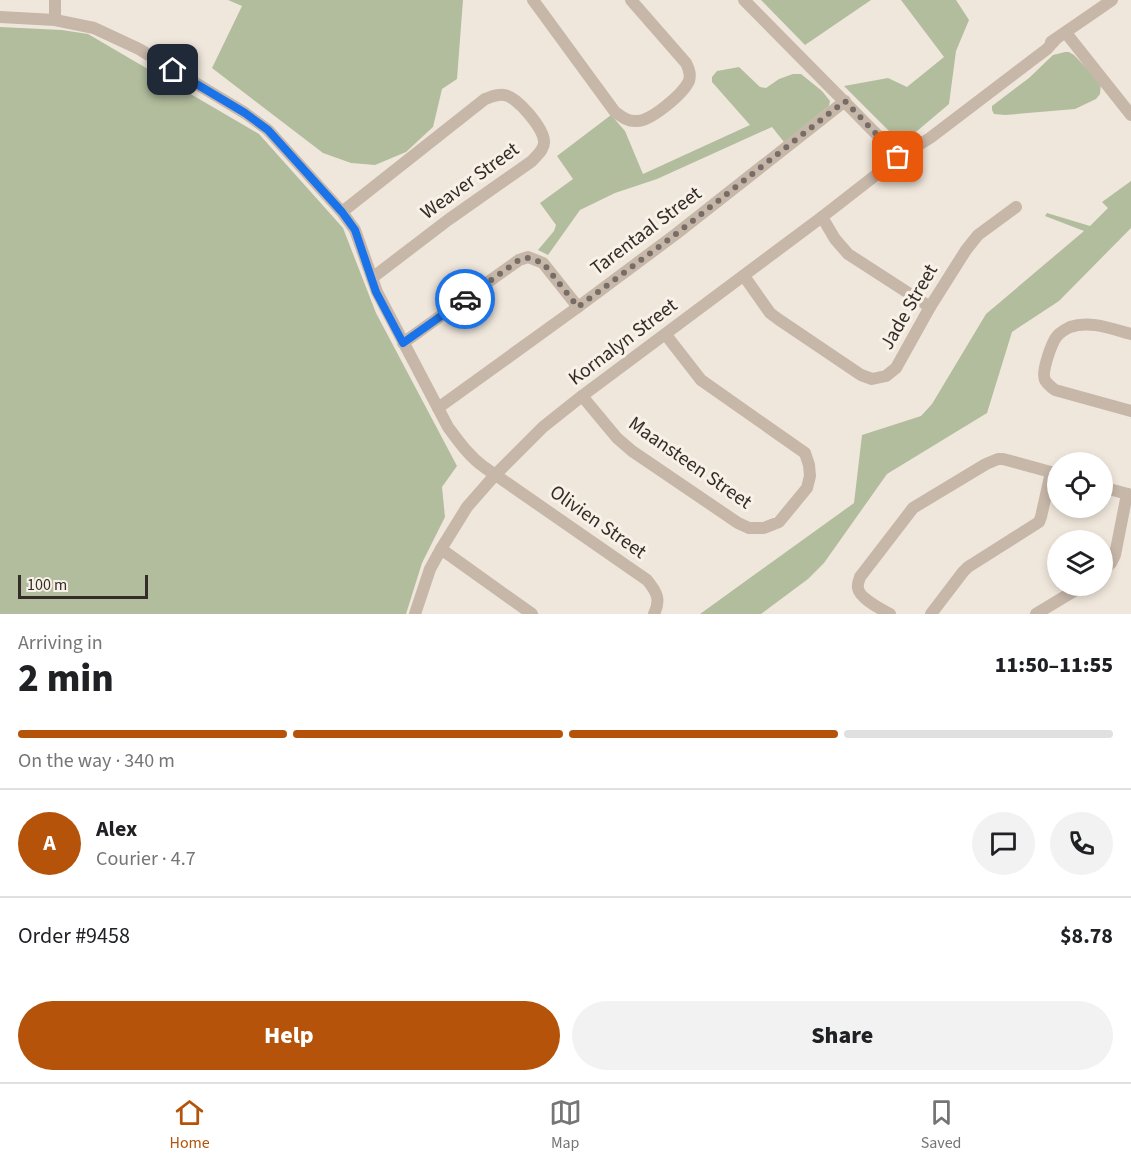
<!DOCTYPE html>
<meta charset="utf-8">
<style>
:root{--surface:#fff;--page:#f2f2f2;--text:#202124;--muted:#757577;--line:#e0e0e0;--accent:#b45309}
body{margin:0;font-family:"Source Sans 3",sans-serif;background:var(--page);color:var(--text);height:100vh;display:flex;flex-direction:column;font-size:22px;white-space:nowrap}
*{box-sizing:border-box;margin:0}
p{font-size:20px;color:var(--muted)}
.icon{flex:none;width:33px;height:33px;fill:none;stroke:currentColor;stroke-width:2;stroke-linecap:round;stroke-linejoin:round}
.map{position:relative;height:614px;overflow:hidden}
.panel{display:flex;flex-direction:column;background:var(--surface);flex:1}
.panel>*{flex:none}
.tools{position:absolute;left:1047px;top:452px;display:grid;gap:12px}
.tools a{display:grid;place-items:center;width:66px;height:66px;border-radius:50%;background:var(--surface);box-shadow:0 3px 9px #0003;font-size:30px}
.scale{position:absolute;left:18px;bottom:15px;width:130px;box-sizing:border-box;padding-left:6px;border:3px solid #352c28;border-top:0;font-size:16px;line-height:21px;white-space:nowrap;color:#352c28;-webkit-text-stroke:4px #f8f1e8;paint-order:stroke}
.pin{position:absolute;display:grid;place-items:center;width:51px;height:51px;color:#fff;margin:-26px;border-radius:12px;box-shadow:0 3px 9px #0006}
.courier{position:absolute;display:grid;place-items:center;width:60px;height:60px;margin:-30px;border:4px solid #1a73e8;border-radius:50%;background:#fff;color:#222;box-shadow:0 2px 8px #0007}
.summary em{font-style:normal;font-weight:800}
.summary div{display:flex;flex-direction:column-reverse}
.summary{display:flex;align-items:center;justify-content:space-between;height:102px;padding:0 18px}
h1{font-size:39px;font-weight:800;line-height:45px}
.bar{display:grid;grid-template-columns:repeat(4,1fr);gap:9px 6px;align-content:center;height:72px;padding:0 18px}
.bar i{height:8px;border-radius:4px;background:var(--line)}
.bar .current{background:var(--accent)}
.bar p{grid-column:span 4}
.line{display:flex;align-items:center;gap:15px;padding:0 18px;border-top:2px solid var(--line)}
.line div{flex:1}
.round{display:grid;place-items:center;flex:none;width:63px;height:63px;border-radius:32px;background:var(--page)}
.button{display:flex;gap:12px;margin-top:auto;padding:12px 18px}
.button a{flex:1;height:69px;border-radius:36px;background:var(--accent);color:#fff;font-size:24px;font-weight:800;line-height:69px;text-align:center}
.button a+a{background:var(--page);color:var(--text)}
.tab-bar{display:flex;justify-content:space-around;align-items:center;height:84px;border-top:2px solid var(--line);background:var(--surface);font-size:16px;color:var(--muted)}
.tab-bar a{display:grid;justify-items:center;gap:3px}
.tab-bar .current{color:var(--accent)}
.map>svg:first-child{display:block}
.green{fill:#b2bd9d}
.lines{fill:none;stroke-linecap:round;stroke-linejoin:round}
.minor{stroke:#c7b7a9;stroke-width:12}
.done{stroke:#766d67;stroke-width:6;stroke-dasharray:0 10.8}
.route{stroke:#1a73e8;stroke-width:8}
.labels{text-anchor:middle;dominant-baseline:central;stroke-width:6;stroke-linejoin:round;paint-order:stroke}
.street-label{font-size:20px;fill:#352c28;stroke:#f8f1e8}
</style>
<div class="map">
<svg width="1131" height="614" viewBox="0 0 1131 614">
<rect width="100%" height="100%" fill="#f0e7dc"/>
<g class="green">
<polygon points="228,0 463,0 457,79 442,89 433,127 406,152 375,165 351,163 323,153 212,68 242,6"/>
<polygon points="761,0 871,0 805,45"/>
<polygon points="901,0 956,0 969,20 956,51 949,104 910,137 894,136 844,86 888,78 907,87 944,57"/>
<polygon points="0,27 62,30 88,34 259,134 343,228 376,313 457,466 442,487 445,517 422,563 406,614 0,614"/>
<polygon points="1065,52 1069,52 1074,55 1101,83 1100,94 1096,99 1075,109 1005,115 994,114 992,110 992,106 1029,78 1053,55"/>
<polygon points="739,67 760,87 766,88 779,79 793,74 801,74 822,91 830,101 829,106 784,142 772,127 657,179 615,193 580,210 548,255 538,250 554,231 556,225 540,203 573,179 557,156 611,115 625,131 643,174 750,125 712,82 712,77 717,71"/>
<polygon points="1131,181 1131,228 1059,301 1012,332 987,413 887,474 824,563 808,579 761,614 700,614 854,503 862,435 921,416 932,404 986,314 1084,231 1045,216 1047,213 1090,226 1108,208 1102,202"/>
</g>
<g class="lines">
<g class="minor">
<polyline points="55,0 55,20"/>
<path d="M533 0 615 112C622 117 628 122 637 121 651 121 683 94 689 81 691 74 689 69 686 63L631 0"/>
<polyline points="744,0 899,157"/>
<path d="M0 17 55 20 94 28 139 49 245 113 268 130 342 212 355 230 377 292 448 427C459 442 469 456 484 467L647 580C657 592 661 600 654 614"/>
<polyline points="1066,33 1131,115"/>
<polyline points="1051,42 1112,0"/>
<path d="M342 212 485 99C491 97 497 94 504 95 517 96 543 128 544 141 545 149 537 155 532 161L448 220 372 278"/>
<polyline points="822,217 835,239 848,254 930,307"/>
<polyline points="744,276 770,313 778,319 861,375 872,379 886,376 896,368 930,307 966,250 978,235 1016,207"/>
<path d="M1131 334C1112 329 1090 320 1070 327 1066 329 1061 332 1058 335 1052 341 1041 372 1045 380 1047 384 1051 387 1055 390L1131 411"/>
<polyline points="403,343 519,260 528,257 543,263 578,307"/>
<polyline points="582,396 617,438 632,451 738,523 749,528 764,528 779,522 807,488 810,476 809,465 805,453 701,380 666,335"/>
<polyline points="438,408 578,307 676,234 845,101"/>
<polyline points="1102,487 1131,495"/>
<polyline points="441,549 532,614"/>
<polyline points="1102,572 1111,563 1115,555 1127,494"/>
<polyline points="415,614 430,569 441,549 467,507 495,475 543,427 582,396 822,217 899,157 930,138 1047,49 1056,39"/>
<path d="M890 614C881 609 859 598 858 588 857 584 859 581 860 577L913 508 986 464 998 459H1003L1058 474"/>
<polyline points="931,614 963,572 968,567 1039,522 1041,517 1051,472"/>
<polyline points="1036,614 1084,585"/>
</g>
</g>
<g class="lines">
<polyline class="done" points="465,299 519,260 528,258 543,263 578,307 676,234 845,101 898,157"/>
<polyline class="route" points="173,70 245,113 268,130 342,212 355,230 376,292 403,343 465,299"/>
</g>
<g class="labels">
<g class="street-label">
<text transform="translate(470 181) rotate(-36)">Weaver Street</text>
<text transform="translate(646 231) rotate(-37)">Tarentaal Street</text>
<text transform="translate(909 307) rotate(-60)">Jade Street</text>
<text transform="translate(623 342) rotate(-37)">Kornalyn Street</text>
<text transform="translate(690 463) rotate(35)">Maansteen Street</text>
<text transform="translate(598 522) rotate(35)">Olivien Street</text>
</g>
</g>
</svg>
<div class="tools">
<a><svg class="icon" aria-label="locate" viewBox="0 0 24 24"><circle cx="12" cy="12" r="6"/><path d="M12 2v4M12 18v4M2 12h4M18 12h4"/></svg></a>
<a><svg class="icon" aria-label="layers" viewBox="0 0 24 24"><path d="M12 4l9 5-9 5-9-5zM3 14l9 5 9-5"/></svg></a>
</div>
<div class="scale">100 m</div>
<div class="pin" style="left:898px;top:157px;background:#ea580c"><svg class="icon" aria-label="bag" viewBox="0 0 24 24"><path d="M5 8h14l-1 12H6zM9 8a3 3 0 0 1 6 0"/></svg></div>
<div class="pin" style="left:173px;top:70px;background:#1f2937"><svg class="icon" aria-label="home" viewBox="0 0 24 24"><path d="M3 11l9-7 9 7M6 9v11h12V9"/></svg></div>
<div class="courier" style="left:465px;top:299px"><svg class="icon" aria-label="car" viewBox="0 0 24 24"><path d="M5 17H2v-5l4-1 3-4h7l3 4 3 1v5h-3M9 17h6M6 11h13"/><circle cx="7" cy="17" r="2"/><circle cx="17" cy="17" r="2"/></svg></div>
</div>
<section class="panel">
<div class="summary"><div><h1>2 min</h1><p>Arriving in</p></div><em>11:50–11:55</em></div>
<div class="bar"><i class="current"></i><i class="current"></i><i class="current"></i><i></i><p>On the way · 340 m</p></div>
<div class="line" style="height:108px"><b class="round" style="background:var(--accent);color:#fff">A</b><div><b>Alex</b><p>Courier · 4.7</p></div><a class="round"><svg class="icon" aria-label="chat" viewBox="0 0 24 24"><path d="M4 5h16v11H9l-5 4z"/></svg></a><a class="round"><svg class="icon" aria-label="phone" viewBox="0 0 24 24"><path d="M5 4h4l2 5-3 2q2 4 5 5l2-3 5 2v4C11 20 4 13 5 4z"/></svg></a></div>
<div class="line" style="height:78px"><div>Order #9458</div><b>$8.78</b></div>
<div class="button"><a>Help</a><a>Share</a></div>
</section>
<nav class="tab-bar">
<a class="current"><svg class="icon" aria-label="home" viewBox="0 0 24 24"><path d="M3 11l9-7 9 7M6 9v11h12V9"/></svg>Home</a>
<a><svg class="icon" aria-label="map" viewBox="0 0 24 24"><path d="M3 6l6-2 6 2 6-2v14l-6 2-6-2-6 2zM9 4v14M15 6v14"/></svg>Map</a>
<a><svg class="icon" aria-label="saved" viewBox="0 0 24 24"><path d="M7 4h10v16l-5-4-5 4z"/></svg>Saved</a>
</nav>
